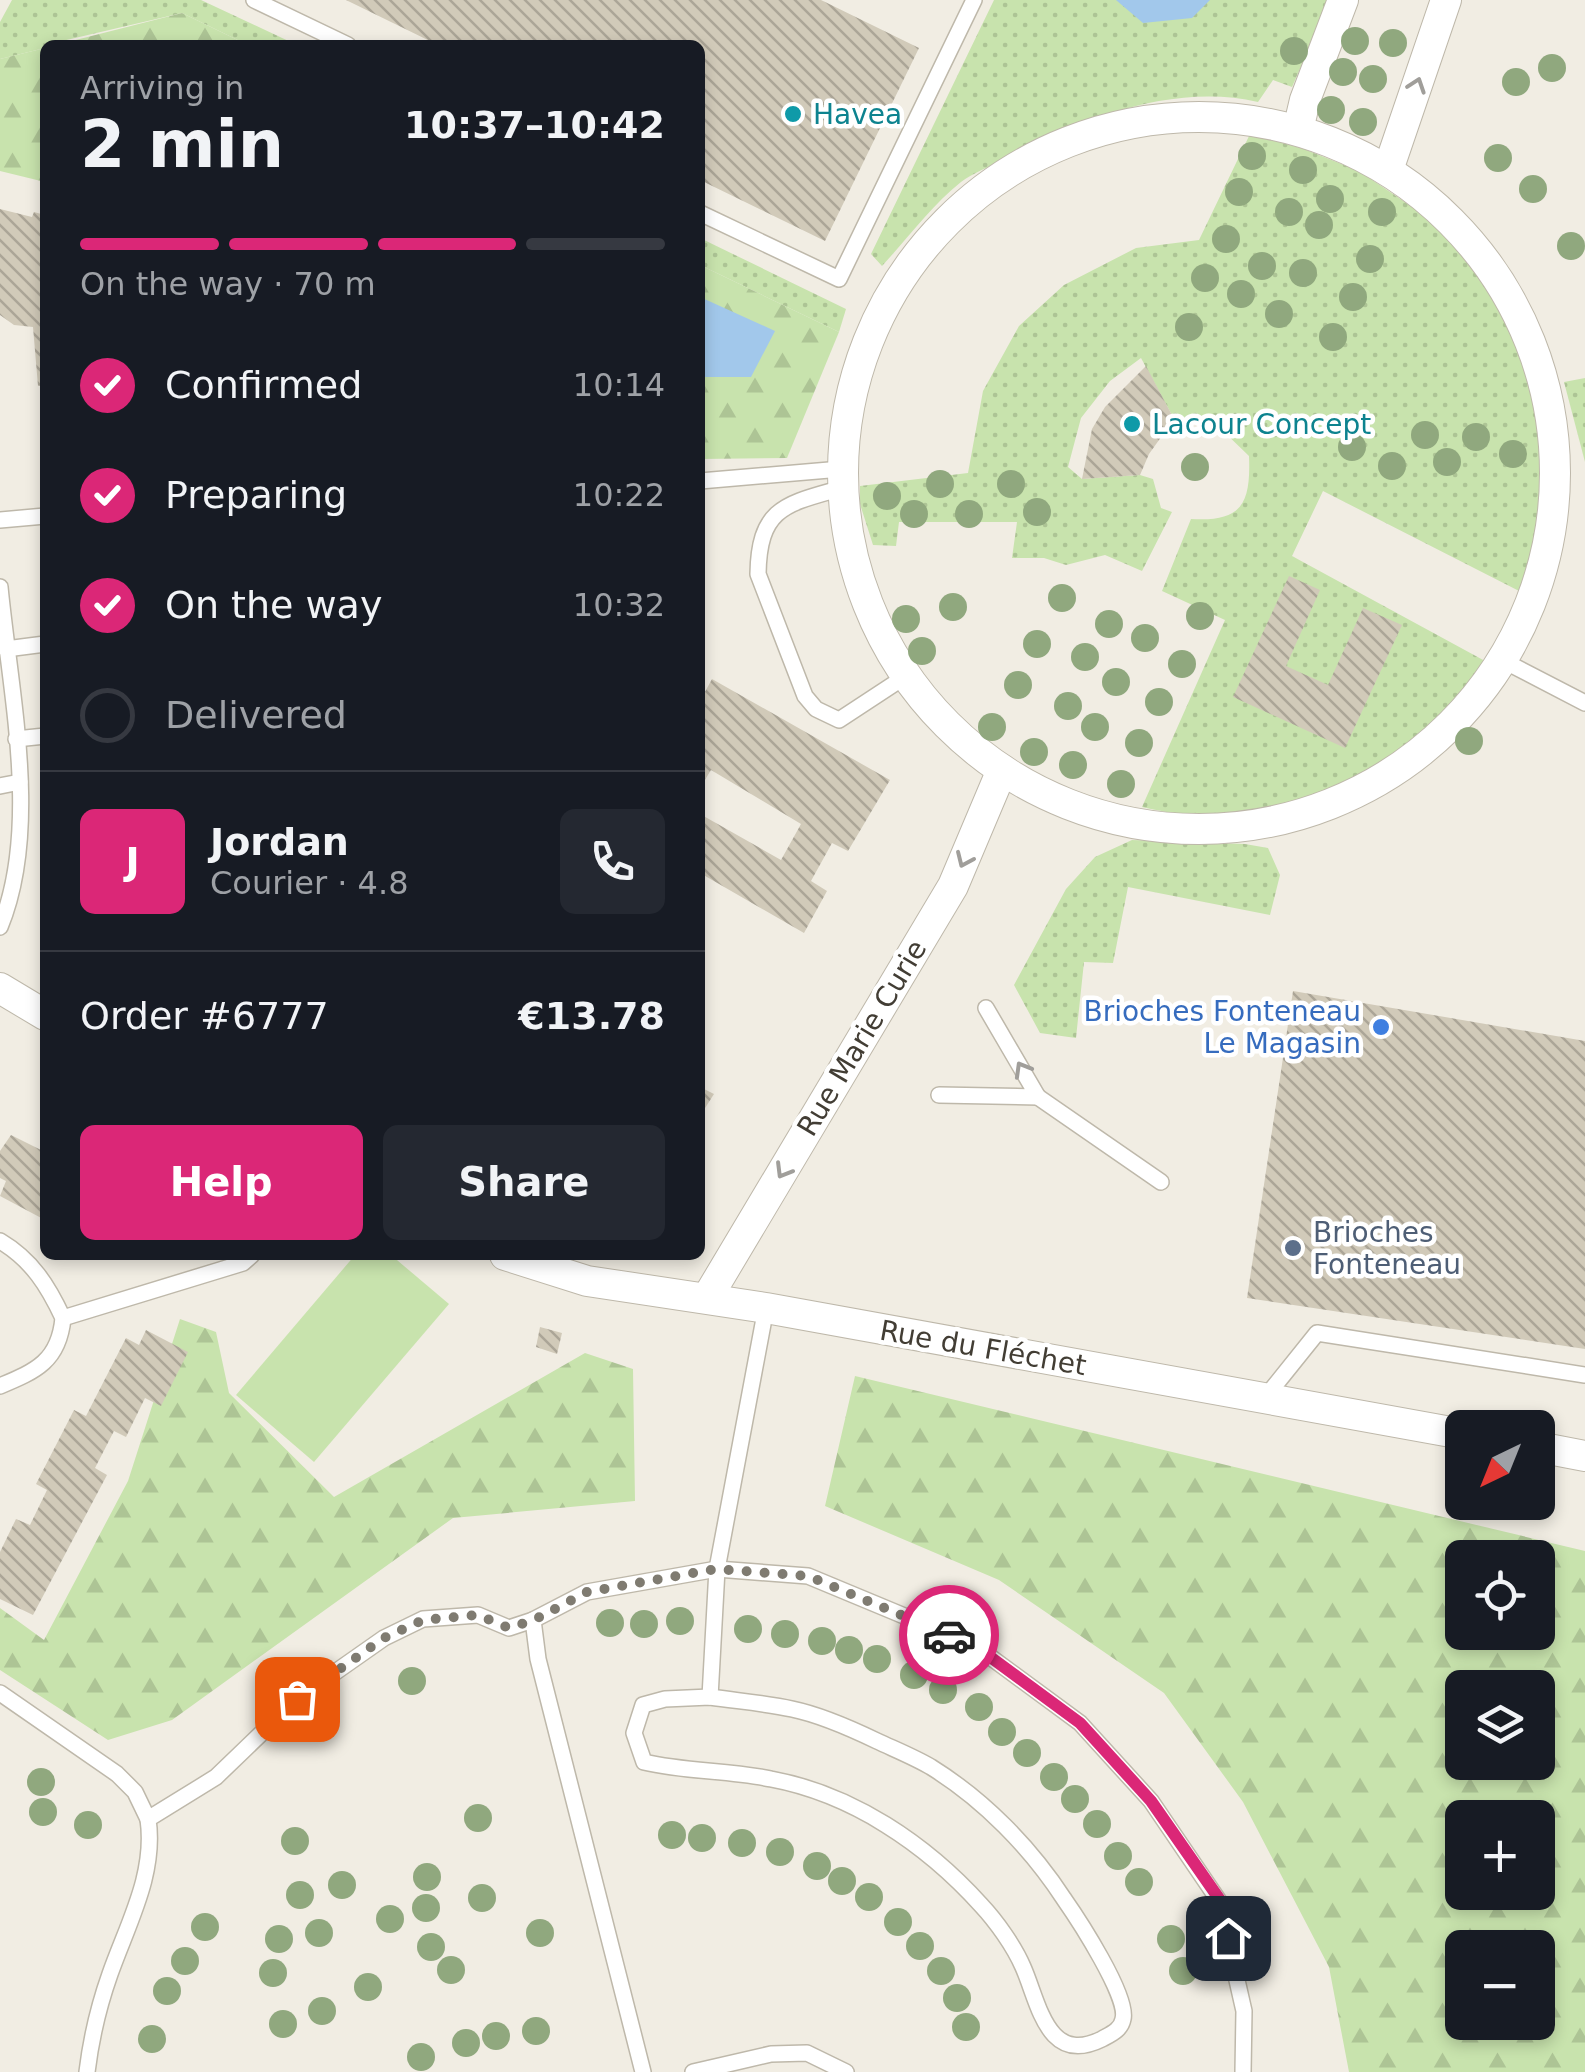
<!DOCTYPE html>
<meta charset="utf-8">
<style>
:root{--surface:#171b24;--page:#242831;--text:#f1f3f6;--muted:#9ea1a6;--line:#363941;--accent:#db2777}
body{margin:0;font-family:"DejaVu Sans",sans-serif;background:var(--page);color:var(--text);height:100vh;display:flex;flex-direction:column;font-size:38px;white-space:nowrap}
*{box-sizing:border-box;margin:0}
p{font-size:32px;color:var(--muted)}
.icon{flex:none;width:55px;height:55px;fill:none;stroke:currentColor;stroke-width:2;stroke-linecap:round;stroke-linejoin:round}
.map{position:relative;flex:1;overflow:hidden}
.drawer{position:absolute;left:40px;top:40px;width:665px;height:1220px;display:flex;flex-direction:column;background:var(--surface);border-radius:15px;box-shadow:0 5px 15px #0003}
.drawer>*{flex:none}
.needle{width:65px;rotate:223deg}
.fabs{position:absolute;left:1445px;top:1410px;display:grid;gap:20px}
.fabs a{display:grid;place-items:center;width:110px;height:110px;border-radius:15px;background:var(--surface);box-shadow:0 5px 15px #0003;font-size:50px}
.pin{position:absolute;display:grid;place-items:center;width:85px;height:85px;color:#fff;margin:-42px;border-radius:20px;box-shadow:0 5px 15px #0006}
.courier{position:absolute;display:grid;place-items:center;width:100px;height:100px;margin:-50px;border:8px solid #db2777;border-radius:50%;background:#fff;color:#222;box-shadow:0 2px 12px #0007}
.summary em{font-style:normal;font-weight:600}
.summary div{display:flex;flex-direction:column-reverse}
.summary{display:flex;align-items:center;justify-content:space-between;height:170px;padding:0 40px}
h1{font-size:65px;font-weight:600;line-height:75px}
.bar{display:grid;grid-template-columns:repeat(4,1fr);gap:15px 10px;align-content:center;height:120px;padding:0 40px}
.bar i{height:12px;border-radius:8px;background:var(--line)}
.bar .active{background:var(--accent)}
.bar p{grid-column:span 4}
.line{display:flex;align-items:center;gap:25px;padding:0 40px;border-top:2px solid var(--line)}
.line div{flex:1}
.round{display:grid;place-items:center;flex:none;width:105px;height:105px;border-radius:15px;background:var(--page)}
ol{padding:0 40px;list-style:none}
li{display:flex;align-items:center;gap:30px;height:110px}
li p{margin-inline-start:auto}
li .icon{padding:10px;border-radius:50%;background:var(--accent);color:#fff;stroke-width:4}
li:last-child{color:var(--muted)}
li i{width:55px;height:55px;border:5px solid var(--line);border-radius:50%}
.action{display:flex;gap:20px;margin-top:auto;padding:20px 40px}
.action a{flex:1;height:115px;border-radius:15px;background:var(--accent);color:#fff;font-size:40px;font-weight:600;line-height:115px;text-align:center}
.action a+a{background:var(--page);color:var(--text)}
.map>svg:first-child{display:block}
.grass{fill:url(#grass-dots)}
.forest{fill:url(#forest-firs);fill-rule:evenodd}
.pitch{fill:#c8e3ad}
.water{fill:#a2c8eb}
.building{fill:url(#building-back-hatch)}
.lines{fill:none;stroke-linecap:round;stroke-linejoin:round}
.service-casing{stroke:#beb8aa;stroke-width:18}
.minor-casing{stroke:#beb8aa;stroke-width:32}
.service{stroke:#fff;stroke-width:15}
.minor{stroke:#fff;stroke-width:30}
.tree{fill:#90a87e}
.oneway{stroke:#a09e9a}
.done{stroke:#7f7b71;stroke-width:10;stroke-dasharray:0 18}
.route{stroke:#db2777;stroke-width:12}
.culture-dot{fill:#0f9aa8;stroke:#fff;stroke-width:4}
.shop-dot{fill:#3f7fe0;stroke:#fff;stroke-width:4}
.service-dot{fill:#5c6f8a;stroke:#fff;stroke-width:4}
.labels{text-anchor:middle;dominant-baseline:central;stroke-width:9;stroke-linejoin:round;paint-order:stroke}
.culture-label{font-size:28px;fill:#0d838f;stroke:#fff;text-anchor:start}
.shop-label{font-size:28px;fill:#366cbe;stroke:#fff;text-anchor:end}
.street-label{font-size:28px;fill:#423d34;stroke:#fff}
.service-label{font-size:28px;fill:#4e5e75;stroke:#fff;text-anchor:start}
</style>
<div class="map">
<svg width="1585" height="2072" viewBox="0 0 1585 2072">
<defs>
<pattern id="grass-dots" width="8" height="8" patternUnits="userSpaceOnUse" patternTransform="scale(2.5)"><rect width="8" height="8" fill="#c8e3ad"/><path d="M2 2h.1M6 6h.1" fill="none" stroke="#adc495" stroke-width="1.8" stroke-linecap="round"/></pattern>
<pattern id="forest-firs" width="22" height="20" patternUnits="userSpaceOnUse" patternTransform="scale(2.5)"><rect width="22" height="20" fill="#c8e3ad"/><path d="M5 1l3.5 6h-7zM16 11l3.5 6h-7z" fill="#adc495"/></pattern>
<pattern id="building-back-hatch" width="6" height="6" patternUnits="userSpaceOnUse" patternTransform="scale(2.5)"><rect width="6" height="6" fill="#d1cab9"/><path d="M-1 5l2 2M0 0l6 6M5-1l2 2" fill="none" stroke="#aba597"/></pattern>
</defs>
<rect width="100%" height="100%" fill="#f1ede3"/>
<g class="grass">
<polygon points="12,0 201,0 297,45 248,45 182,13 45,45 45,48 0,59 0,22"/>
<path d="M994 0H1330L1292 87 1273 80 1258 102C1173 82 1077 120 1002 160 989 167 973 173 961 182 932 205 907 239 882 266L871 254Z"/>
<path d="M1250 134 1304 149 1359 171 1430 219 1482 274 1517 344 1538 405 1544 454 1539 530 1523 593 1323 491 1292 556 1485 661C1475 676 1465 693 1453 705 1387 774 1285 818 1188 815 1173 814 1157 810 1142 807L1225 620 1162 591 1191 519C1241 522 1251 505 1249 456L1219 427 1174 419 1141 358 1110 381 1081 418 1068 467 1082 479 1140 475 1153 479 1161 508 1172 512 1142 571 1105 555 1066 565 1044 558H1012L1017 522H899L896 546 873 545 860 504V486L968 473 983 391 1019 326 1064 285 1136 248 1199 240Z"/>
<polygon points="700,238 846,309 839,332 700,265"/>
<polygon points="1585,378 1585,462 1564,382"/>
<polygon points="1132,840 1245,844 1268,848 1280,875 1270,915 1128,887 1113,963 1084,962 1076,1038 1040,1033 1014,985 1066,889 1095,857"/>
</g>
<g class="forest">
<polygon points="182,13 248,45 56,45"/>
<polygon points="45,48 45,182 0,171 0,59"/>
<polygon points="700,265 839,332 787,458 700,459"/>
<polygon points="180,1319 216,1332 229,1393 334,1497 585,1353 633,1369 635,1501 453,1518 172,1720 108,1740 0,1670 0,1608 44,1640 128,1481"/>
<path d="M855 1376 1585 1551V2072H1349L1329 1967 1243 1802 1164 1693 999 1580 825 1506ZM1462 1558H1538V1632H1462ZM1462 1688H1538V1762H1462ZM1462 1818H1538V1892H1462ZM1462 1948H1538V2022H1462Z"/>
</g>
<polygon class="pitch" points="355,1255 391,1255 449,1304 314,1462 236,1395"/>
<g class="water">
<polygon points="1116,0 1210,0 1192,18 1143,23"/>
<polygon points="700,297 775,331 751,377 700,377"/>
</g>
<g class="building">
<polygon points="346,0 821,0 919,48 825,241 700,180 700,45 438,45"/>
<polygon points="0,209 32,217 34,212 45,215 45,385 38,386 33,327 14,325 0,315"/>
<polygon points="1146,366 1174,419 1149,454 1140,475 1082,479 1092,429 1105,407"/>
<polygon points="1289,576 1320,590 1286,666 1328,685 1363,608 1402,625 1345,748 1233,697"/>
<polygon points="712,679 890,780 848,851 832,843 811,881 827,891 804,933 700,873 700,814 781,860 801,824 711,770 700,788 700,701"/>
<polygon points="1293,991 1585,1041 1585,1349 1247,1298"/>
<polygon points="700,1087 714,1094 700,1116"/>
<polygon points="11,1135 45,1152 45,1220 0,1196 6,1181 0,1178 0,1151"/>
<polygon points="540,1327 562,1333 557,1354 536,1347"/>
<polygon points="146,1330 188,1352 161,1406 145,1398 126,1437 114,1431 95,1468 107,1475 33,1615 0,1599 0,1552 16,1519 30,1525 47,1490 36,1484 74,1410 86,1416 126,1338 139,1345"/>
</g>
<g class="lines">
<defs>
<g id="service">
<polyline points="254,0 348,45"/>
<polyline points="700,213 839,279 974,0"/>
<polyline points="700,481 841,469"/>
<path d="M842 488C786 504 759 507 758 574L805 696 816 709 839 720 906 676"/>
<polyline points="0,520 45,516"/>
<path d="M0 587C10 692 41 828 0 927"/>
<polyline points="6,649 45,644"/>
<polyline points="1504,661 1585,703"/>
<polyline points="16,739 45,736"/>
<polyline points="0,786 20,782"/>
<polyline points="939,1095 1038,1097 986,1008"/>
<polyline points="1038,1097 1161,1182"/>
<path d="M0 1241C32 1260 48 1286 63 1318 59 1361 36 1371 0 1386"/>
<polyline points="63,1318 243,1263 252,1255"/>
<polyline points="1264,1399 1317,1333 1585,1375"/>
<polyline points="533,1620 587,1592 717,1569 808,1576 974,1645 1080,1723 1151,1801 1219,1901 1244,2011 1243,2072"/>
<polyline points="0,1693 117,1774 135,1792 148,1819"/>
<path d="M710 1697C737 1701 765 1703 792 1709 821 1715 850 1728 877 1741 894 1749 914 1757 931 1767 984 1800 1030 1847 1064 1899 1078 1919 1129 1997 1123 2019 1121 2030 1111 2034 1102 2039 1047 2066 1039 2003 1023 1967 1014 1946 996 1921 981 1905 926 1844 852 1794 771 1779 729 1770 686 1772 644 1762L634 1733 643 1705 665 1699Z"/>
<polyline points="710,1697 717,1569 766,1308"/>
<path d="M87 2072C91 2039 99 2005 110 1974 128 1923 156 1874 148 1819L216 1777 297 1699 384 1638 423 1619 478 1615 509 1628 533 1620 538 1659 643 2072"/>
<polyline points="693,2072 771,2054 807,2053 846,2072"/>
</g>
<g id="minor">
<circle cx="1199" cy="473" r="356"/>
<polyline points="1298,130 1305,100 1343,0"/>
<polyline points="1388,170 1446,0"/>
<polyline points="0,988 45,1015"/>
<polyline points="505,1255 587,1281 766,1308 1462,1434"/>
<polyline points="707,1298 953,886 1002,770"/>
<polyline points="1538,1447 1585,1456"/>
</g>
</defs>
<use href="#service" class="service-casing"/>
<use href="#minor" class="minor-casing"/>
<use href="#service" class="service"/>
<use href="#minor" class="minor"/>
</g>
<g class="tree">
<circle cx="1355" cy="41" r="14"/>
<circle cx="1393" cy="43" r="14"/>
<circle cx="1294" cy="51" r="14"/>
<circle cx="1552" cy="68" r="14"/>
<circle cx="1343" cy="72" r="14"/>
<circle cx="1373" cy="79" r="14"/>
<circle cx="1516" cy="82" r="14"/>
<circle cx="1331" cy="110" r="14"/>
<circle cx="1363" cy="122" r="14"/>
<circle cx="1252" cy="156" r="14"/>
<circle cx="1498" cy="158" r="14"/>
<circle cx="1303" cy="170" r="14"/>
<circle cx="1533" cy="189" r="14"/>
<circle cx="1239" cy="192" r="14"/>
<circle cx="1330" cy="199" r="14"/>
<circle cx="1289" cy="212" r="14"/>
<circle cx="1382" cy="212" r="14"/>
<circle cx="1319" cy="225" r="14"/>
<circle cx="1226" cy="239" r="14"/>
<circle cx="1571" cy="246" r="14"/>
<circle cx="1370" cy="259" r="14"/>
<circle cx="1262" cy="266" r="14"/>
<circle cx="1303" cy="273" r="14"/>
<circle cx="1205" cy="278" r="14"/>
<circle cx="1241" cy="294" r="14"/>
<circle cx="1353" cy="297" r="14"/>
<circle cx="1279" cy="314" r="14"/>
<circle cx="1189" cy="327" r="14"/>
<circle cx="1333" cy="337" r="14"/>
<circle cx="1425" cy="435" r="14"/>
<circle cx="1476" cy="437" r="14"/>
<circle cx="1352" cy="447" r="14"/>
<circle cx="1513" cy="454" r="14"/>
<circle cx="1447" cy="462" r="14"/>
<circle cx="1392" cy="466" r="14"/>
<circle cx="1195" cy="467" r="14"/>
<circle cx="940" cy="484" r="14"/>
<circle cx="1011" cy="484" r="14"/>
<circle cx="887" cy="496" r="14"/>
<circle cx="1037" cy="512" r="14"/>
<circle cx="914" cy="514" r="14"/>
<circle cx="969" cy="514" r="14"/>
<circle cx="1062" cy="598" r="14"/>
<circle cx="953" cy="607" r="14"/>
<circle cx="1200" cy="616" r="14"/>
<circle cx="906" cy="619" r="14"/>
<circle cx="1109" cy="624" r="14"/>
<circle cx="1145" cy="638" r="14"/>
<circle cx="1037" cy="644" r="14"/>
<circle cx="922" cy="651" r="14"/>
<circle cx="1085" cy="657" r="14"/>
<circle cx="1182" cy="664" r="14"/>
<circle cx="1116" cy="682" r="14"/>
<circle cx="1018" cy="685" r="14"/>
<circle cx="1159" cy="702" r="14"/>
<circle cx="1068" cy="706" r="14"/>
<circle cx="992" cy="727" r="14"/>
<circle cx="1095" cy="727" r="14"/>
<circle cx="1469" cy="741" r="14"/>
<circle cx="1139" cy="743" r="14"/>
<circle cx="1034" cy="752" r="14"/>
<circle cx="1073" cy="765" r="14"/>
<circle cx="1121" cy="784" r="14"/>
<circle cx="680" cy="1621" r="14"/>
<circle cx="610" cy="1623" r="14"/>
<circle cx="644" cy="1624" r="14"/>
<circle cx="748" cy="1629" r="14"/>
<circle cx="785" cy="1634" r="14"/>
<circle cx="822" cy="1641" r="14"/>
<circle cx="849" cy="1650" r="14"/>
<circle cx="877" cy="1659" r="14"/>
<circle cx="914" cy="1675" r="14"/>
<circle cx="412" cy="1681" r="14"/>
<circle cx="943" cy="1690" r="14"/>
<circle cx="979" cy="1707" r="14"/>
<circle cx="1002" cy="1732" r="14"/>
<circle cx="1027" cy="1753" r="14"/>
<circle cx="1054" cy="1777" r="14"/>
<circle cx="41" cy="1782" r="14"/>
<circle cx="1075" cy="1799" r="14"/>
<circle cx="43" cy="1812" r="14"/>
<circle cx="478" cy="1818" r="14"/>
<circle cx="1097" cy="1824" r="14"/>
<circle cx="88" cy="1825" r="14"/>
<circle cx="672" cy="1835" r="14"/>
<circle cx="702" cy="1838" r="14"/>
<circle cx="295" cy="1841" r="14"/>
<circle cx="742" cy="1843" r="14"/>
<circle cx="780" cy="1852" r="14"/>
<circle cx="1118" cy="1856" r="14"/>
<circle cx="817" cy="1866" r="14"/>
<circle cx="427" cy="1877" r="14"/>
<circle cx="842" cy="1881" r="14"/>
<circle cx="1139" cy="1882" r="14"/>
<circle cx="342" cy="1885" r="14"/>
<circle cx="300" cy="1895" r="14"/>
<circle cx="869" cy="1897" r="14"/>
<circle cx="482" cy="1898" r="14"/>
<circle cx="426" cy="1908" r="14"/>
<circle cx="390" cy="1919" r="14"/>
<circle cx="898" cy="1922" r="14"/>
<circle cx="205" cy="1927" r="14"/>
<circle cx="319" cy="1933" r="14"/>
<circle cx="540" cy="1933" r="14"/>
<circle cx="279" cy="1939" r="14"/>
<circle cx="1171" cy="1939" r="14"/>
<circle cx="920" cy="1946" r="14"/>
<circle cx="431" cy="1947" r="14"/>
<circle cx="185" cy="1961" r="14"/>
<circle cx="451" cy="1970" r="14"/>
<circle cx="941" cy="1971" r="14"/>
<circle cx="1183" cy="1971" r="14"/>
<circle cx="273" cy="1973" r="14"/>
<circle cx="368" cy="1987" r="14"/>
<circle cx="167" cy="1991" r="14"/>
<circle cx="957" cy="1998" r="14"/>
<circle cx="322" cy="2011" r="14"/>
<circle cx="283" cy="2024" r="14"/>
<circle cx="966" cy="2027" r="14"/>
<circle cx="536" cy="2031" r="14"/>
<circle cx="496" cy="2036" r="14"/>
<circle cx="152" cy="2039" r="14"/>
<circle cx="466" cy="2043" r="14"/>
<circle cx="421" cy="2057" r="14"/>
</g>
<defs><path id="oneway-chevron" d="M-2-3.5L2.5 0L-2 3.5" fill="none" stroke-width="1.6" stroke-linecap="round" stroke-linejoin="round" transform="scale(2.5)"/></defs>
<g class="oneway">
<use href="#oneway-chevron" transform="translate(1417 85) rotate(-71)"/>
<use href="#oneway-chevron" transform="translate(964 860) rotate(114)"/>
<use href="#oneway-chevron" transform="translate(1022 1069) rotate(-120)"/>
<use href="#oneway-chevron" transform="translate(783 1171) rotate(121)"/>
</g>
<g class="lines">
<polyline class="done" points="297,1699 384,1638 423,1620 478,1615 509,1628 534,1620 587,1592 716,1569 808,1576 949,1635"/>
<polyline class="route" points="949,1635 974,1645 1080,1723 1151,1801 1220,1900 1228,1938"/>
</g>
<g class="culture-dot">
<circle cx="793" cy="114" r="10"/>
<circle cx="1132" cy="424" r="10"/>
</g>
<circle class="shop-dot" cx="1381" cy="1027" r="10"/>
<circle class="service-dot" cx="1293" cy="1248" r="10"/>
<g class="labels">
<g class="culture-label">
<text x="813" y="114">Havea</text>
<text x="1152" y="424">Lacour Concept</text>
</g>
<g class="shop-label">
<text x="1361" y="1011">Brioches Fonteneau<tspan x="1361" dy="32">Le Magasin</tspan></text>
</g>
<g class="street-label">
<text transform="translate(862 1038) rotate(-59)">Rue Marie Curie</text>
<text transform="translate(983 1348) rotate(10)">Rue du Fléchet</text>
</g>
<g class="service-label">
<text x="1313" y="1232">Brioches<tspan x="1313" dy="32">Fonteneau</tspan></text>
</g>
</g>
</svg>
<div class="fabs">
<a><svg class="needle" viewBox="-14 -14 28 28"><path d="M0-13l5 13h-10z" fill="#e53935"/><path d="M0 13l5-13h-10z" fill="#9ea1a6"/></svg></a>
<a><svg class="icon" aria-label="locate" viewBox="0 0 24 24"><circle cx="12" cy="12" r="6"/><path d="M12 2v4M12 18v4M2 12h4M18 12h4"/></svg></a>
<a><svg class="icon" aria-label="layers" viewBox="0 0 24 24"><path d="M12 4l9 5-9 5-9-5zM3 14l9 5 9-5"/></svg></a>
<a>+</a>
<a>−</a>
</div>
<div class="pin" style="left:297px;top:1699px;background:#ea580c"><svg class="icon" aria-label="bag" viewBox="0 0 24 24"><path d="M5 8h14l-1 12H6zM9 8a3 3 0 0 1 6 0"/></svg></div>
<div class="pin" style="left:1228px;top:1938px;background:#1f2937"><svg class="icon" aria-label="home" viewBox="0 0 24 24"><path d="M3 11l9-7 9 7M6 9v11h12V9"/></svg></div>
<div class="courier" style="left:949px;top:1635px"><svg class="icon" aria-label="car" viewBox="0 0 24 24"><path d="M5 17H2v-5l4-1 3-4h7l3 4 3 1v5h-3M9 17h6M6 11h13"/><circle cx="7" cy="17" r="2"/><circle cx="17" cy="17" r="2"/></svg></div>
<section class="drawer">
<div class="summary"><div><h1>2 min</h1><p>Arriving in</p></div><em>10:37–10:42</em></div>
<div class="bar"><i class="active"></i><i class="active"></i><i class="active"></i><i></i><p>On the way · 70 m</p></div>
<ol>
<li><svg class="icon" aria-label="check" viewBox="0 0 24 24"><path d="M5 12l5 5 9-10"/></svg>Confirmed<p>10:14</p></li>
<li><svg class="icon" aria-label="check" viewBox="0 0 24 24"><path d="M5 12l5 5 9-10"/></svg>Preparing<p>10:22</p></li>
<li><svg class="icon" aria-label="check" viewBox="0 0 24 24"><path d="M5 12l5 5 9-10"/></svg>On the way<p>10:32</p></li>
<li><i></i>Delivered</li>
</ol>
<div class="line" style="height:180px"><b class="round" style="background:var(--accent);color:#fff">J</b><div><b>Jordan</b><p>Courier · 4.8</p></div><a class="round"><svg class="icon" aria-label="phone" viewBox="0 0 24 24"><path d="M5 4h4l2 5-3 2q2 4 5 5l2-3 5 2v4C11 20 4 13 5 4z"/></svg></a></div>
<div class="line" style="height:130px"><div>Order #6777</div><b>€13.78</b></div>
<div class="action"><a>Help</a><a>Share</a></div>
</section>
</div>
